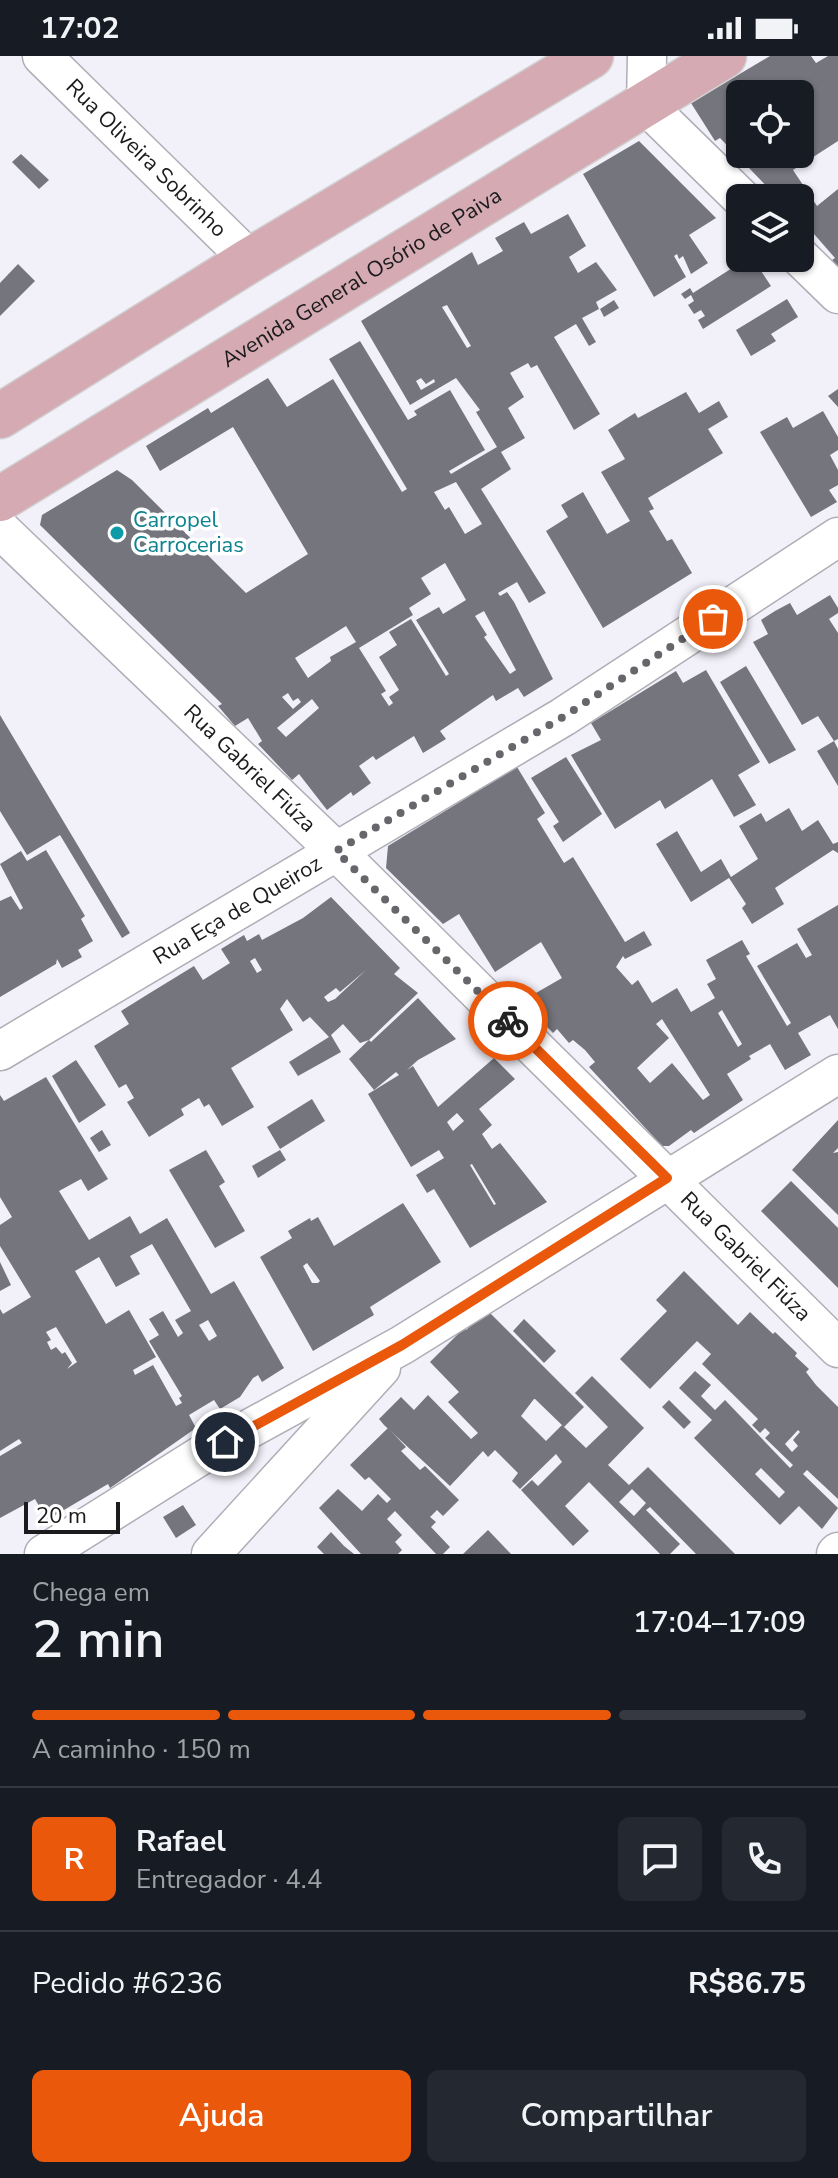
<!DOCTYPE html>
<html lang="pt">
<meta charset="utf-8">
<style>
:root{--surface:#171b24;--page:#242831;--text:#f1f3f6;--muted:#9ea1a6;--line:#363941;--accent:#ea580c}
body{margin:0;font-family:"Nunito Sans",sans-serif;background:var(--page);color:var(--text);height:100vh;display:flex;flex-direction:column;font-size:30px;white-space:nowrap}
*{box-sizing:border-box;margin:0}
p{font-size:26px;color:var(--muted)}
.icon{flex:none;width:44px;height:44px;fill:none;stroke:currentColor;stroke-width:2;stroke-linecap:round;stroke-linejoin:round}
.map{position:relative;height:1498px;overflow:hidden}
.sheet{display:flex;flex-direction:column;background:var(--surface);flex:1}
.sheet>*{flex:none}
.tools{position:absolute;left:726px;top:24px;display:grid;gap:16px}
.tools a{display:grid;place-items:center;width:88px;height:88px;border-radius:12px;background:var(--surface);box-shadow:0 2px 6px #0004;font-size:40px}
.scale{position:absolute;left:24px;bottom:20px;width:96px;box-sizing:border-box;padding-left:8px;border:4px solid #1b1b1e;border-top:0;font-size:22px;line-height:28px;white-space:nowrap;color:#1b1b1e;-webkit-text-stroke:6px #fff;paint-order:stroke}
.pin{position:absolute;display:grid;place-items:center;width:68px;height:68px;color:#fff;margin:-34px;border:4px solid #fff;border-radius:50%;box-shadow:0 2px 8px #0007}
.courier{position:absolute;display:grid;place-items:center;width:80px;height:80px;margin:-40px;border:6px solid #ea580c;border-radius:50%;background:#fff;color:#222;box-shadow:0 2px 10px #0007}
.summary em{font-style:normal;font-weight:600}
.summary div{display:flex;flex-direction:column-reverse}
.summary{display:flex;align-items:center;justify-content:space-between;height:136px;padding:0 32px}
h1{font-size:52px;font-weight:600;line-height:60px}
.bar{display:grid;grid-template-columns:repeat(4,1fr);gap:12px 8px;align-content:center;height:96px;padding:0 32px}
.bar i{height:10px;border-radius:6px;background:var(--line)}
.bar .selected{background:var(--accent)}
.bar p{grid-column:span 4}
.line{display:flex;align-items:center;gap:20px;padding:0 32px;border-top:2px solid var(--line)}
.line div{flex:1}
.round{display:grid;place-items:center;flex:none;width:84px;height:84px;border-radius:12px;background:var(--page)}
.primary-button{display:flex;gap:16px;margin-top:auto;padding:16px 32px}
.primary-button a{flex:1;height:92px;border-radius:12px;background:var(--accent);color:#fff;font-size:32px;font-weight:600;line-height:92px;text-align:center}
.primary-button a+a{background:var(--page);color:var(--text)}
.status{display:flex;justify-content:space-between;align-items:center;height:56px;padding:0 40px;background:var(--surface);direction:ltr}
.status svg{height:22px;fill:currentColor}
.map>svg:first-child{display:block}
.building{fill:#75757d;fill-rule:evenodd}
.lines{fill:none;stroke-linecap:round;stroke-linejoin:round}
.street-casing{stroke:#afadb6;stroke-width:41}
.primary-casing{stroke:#d1d1d2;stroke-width:47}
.street{stroke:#fff;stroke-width:38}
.primary{stroke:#d5aab3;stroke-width:44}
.done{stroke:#66666b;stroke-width:8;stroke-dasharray:0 14.4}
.route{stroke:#ea580c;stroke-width:10}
.culture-dot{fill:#0f9aa8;stroke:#fff;stroke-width:3}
.labels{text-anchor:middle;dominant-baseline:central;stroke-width:7;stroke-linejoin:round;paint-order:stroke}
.street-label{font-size:22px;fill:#1b1b1e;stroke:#fff}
.culture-label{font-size:22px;fill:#0d838f;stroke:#fff;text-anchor:start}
</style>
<div class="status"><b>17:02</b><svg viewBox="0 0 49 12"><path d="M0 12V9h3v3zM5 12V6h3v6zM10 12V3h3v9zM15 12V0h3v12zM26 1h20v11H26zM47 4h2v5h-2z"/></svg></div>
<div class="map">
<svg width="838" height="1498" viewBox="0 0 838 1498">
<rect width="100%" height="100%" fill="#f2f1fa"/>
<g class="building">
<path d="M770 0H811L816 7 828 0H838V85L793 114 817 150 838 133V211L832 204 835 202 814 178 809 181 800 171V142H778L720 82 715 85 691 47ZM740 38H800V98H740Z"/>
<polygon points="639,85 716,162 689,179 708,207 691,218 683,200 679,203 677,198 674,200 686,221 654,241 583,118"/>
<polygon points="21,98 49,124 39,133 12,106"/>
<path d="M568 158 586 190 569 201 578 217 596 206 617 234 596 246 599 253 582 262 596 286 589 290 576 268 554 281 600 358 574 374 537 309 531 312 528 307 510 317 524 341 508 352 525 382 501 396 511 413 481 433 546 537 529 547 517 526 498 537 500 540 507 536 514 546 553 623 524 641 518 632 496 645 493 639 440 675 446 683 423 697 414 680 376 704 373 700 359 710 371 727 353 740 351 736 327 754 299 718 292 724 258 688 262 685 248 662 235 670 218 650 222 648 40 469 42 459 117 414 132 424 246 537 308 498 233 371 160 415 146 390 208 352 211 357 268 322 287 351 333 323 402 436 407 433 329 303 360 285 408 364 417 359 414 355 450 334 485 394 449 415 451 418 497 391 476 356 480 354 456 322 410 349 361 265 472 196 478 209 503 195 495 182 524 166 531 178ZM447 249 471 290 467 292 442 251ZM421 322 426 328 434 323 435 326 421 334 416 325ZM456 426 482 468 465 478 449 451 445 454 434 436ZM445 507 466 544 443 558 439 551 416 564 449 618 446 620 411 563 389 576 397 589 379 601 399 634 389 641 393 647 389 650 381 638 386 635 359 592 413 559 409 552 431 538 421 522ZM484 555 516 614 510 618 484 581 487 579 475 560ZM346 570 356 586 330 601 331 605 308 622 295 602ZM288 637 293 645 298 642 301 646 293 653 282 641ZM312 643 319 652 286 681 277 672Z"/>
<polygon points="748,202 753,202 763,213 761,215 771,230 703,273 698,264 705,260 701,254 694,258 688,249 694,245 691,239 685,243 681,238 690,232 693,237"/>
<polygon points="18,208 35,225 0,260 0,227"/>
<polygon points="787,243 798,261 771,278 776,285 751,300 736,274"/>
<polygon points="614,244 619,252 604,261 600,253"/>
<polygon points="838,333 838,351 828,340"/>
<polygon points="686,336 699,357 719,345 728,361 708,373 723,397 648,442 654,453 649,455 667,485 672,483 692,517 603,572 546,475 568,461 561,449 583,436 607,478 630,465 601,416 625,403 608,374 635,357 638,362"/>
<polygon points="823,355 838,381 838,394 830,399 838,414 838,429 829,434 837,446 811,461 760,376 787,361 793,372"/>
<polygon points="830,539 838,552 838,557 829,563 838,577 838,683 834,685 838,693 838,730 817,695 834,685 818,660 802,669 753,586 768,578 761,564 775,555 790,547 797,559"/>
<polygon points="746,610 796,694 769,708 720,626"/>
<polygon points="706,614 760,706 738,719 756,749 734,761 712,723 665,753 660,744 615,773 571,699 601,684 591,667 676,615 683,627"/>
<polygon points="0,659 130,877 122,882 60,779 27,799 0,755"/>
<polygon points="566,701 602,758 563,786 553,770 559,766 531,722"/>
<path d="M517 711 545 757 537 763 564 807 573 801 625 886 644 875 652 889 625 903 623 900 616 911 632 929 638 924 652 947 677 932 691 956 715 942 707 928 716 923 706 904 742 884 750 898 746 900 787 970 791 967 757 910 797 887 806 902 812 899 797 873 838 849V973L830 959 798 977 811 999 785 1014 770 988 749 1000 751 1003 727 1018 743 1044 694 1077 691 1074 669 1090H662L589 1011 595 1006 585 994 573 984 569 987 557 973 553 977 522 945 562 922 541 886 495 916 459 858 443 868 386 812 388 790ZM722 954 742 988 738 991 718 957ZM662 963 710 1039 703 1044 672 1007 650 1027 637 1012 669 982 656 968Z"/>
<polygon points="789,752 802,775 818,764 833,788 838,786 838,797 833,794 775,832 784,848 752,868 742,852 746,848 729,822 691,846 656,788 677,775 701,816 721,803 731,821 758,803 739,770 761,757 766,766"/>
<polygon points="46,794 85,860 81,863 93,885 78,894 82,901 62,912 57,903 56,908 0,941 0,845 11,840 20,854 23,852 0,808 21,795 27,805"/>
<path d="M331 841 400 912 394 918 418 937 369 984 371 986 418 942 456 983 418 1004 407 1014 413 1010 438 1051 494 1002 515 1023 479 1053 492 1069 482 1078 492 1093 500 1087 547 1146 470 1192 434 1133 427 1137 416 1119 444 1102 439 1094 411 1111 368 1038 399 1019 396 1016 374 1034 349 1003 369 984 360 987 343 968 331 979 341 996 298 1020 289 1006 329 981 310 961 303 966 287 943 280 953 293 974 231 1012 254 1051 222 1070 209 1048 204 1051 199 1042 181 1053 184 1059 149 1081 127 1046 134 1042 126 1028 119 1032 94 990 129 968 121 955 145 940 194 910 203 924 230 907 221 893 244 879 247 885 259 878 262 884 303 862ZM255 902 262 914 257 917 250 905ZM366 914 335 943 328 946 324 941 336 932 340 936ZM457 1057 464 1065 453 1075 447 1066ZM472 1108 496 1148 494 1149 470 1109Z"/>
<polygon points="76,1004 106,1049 79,1067 52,1020"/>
<path d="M46 1021 108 1123 88 1135 81 1123 59 1135 89 1184 130 1160 140 1178 167 1162 211 1238 234 1225 284 1312 262 1326 258 1319 253 1322 240 1341 220 1353 214 1344 189 1359 196 1372 110 1432 108 1428 47 1464 35 1443 0 1462V1400L22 1387 19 1383 0 1395V1253L3 1258 31 1241 0 1190V1169L12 1161 0 1141V1039L4 1045ZM152 1188 191 1255 175 1264 183 1277 178 1281 163 1255 149 1263 159 1279 149 1285 182 1340 179 1342 182 1347 176 1350 153 1309 135 1319 133 1314 156 1301 129 1254 106 1268 75 1215 99 1201 116 1231 140 1218 130 1200ZM208 1264 217 1280 209 1285 199 1269ZM56 1271 77 1306 67 1313 72 1307 65 1296 62 1298 56 1291 51 1294 47 1286 51 1284 46 1276Z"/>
<polygon points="312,1043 325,1065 280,1093 267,1071"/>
<polygon points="838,1064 838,1092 833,1097 838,1096 838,1159 792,1114"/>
<polygon points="102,1074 111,1089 99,1096 90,1082"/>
<polygon points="206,1094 225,1126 219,1130 245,1175 215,1192 169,1114"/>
<polygon points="280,1094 286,1104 258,1122 252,1110"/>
<polygon points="791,1125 838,1172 838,1232 761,1155"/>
<path d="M403 1147 441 1206 370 1251 374 1259 313 1295 260 1201 292 1182 288 1175 310 1162 311 1165 318 1161 334 1190ZM307 1207 320 1225 318 1227H312L303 1210Z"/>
<polygon points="0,1206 11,1229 0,1235"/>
<path d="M684 1215 738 1269 750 1256 773 1278 775 1276 797 1297 795 1300 809 1313 806 1316 816 1329 838 1351V1443L807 1414 803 1418 838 1452 822 1473 799 1450 780 1469 694 1382 712 1364 679 1332 695 1315 711 1329 701 1340 715 1354 725 1344 790 1412 793 1409 765 1382 770 1377 765 1372 760 1377 752 1369 758 1363 702 1308 711 1298 697 1285 650 1333 620 1303 667 1255 656 1244ZM798 1374 800 1376 793 1384 798 1390 792 1396 785 1388ZM761 1412 785 1436 779 1442 755 1418Z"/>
<path d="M488 1255 584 1351 564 1371 535 1343H534L521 1360 546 1385 562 1369 586 1392 608 1371 575 1337 592 1320 644 1372 608 1409 629 1429 648 1411 735 1498H696L650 1451 646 1454 680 1488 670 1498H660L589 1426 565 1450 589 1475 573 1490 521 1434 532 1424 538 1430 562 1406 556 1398 520 1433 512 1425 518 1417 495 1394 488 1401 483 1395 450 1430 384 1369 379 1363 401 1341 414 1354 428 1339 471 1383 478 1377 448 1346 459 1336 430 1306 464 1272 466 1274ZM632 1433 646 1447 634 1460 619 1446Z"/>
<polygon points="524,1263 556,1295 544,1307 513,1275"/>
<polygon points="669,1344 691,1366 684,1373 662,1351"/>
<polygon points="388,1372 406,1391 401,1395 420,1414 425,1410 459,1444 443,1460 437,1454 430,1461 436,1466 431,1471 450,1491 443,1498 436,1498 395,1455 387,1463 402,1479 395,1486 402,1494 398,1498 361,1498 319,1452 338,1433 362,1455 378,1438 387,1447 391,1443 369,1421 365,1424 350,1409"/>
<polygon points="183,1449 196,1469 176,1482 163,1461"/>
<polygon points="488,1474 511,1498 463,1498"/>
<polygon points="331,1476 344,1490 354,1498 324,1498 317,1491"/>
</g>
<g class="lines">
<defs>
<g id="street">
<path id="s1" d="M42 0 250 204"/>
<polyline points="647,0 646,49 741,142"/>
<polyline points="800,201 838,238"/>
<path id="s2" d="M0 473 336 795 838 1292"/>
<path id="s3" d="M0 995 563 661 838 481"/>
<polyline points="44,1498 200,1400 402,1289 838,1018"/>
<polyline points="211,1498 381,1312"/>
<polyline points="836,1498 838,1496"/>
</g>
<g id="primary">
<polyline points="0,360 250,204 591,0"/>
<path id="s4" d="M0 443 724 0"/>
</g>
</defs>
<use href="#street" class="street-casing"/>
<use href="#primary" class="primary-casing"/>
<use href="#street" class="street"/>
<use href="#primary" class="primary"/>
</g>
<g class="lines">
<polyline class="done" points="508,965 336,795 563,661 713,563"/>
<polyline class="route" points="225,1386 402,1289 667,1122 508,965"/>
</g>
<circle class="culture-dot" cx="117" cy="477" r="8"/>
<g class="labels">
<g class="street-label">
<text stroke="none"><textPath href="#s1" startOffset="146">Rua Oliveira Sobrinho</textPath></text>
<text stroke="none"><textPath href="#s4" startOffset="424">Avenida General Osório de Paiva</textPath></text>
<text stroke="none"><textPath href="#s2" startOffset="346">Rua Gabriel Fiúza</textPath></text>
<text stroke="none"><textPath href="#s3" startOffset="276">Rua Eça de Queiroz</textPath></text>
<text stroke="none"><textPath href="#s2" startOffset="1042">Rua Gabriel Fiúza</textPath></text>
</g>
<g class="culture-label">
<text x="133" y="464">Carropel<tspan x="133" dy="25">Carrocerias</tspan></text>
</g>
</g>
</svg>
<div class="tools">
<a><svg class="icon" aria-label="locate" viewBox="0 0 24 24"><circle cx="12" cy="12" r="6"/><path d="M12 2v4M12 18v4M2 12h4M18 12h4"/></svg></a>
<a><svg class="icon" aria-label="layers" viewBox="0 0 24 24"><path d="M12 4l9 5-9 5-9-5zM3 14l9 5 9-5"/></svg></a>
</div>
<div class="scale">20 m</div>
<div class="pin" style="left:713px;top:563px;background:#ea580c"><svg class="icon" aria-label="bag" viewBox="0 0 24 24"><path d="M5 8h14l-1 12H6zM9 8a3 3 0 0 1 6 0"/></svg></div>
<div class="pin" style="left:225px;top:1386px;background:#1f2937"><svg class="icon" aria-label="home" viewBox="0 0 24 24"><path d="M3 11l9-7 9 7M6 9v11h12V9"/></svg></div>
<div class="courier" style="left:508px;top:965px"><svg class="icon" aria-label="bike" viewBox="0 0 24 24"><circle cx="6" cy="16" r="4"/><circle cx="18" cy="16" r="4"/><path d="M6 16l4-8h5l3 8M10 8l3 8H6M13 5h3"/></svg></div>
</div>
<section class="sheet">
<div class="summary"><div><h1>2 min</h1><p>Chega em</p></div><em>17:04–17:09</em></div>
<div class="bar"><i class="selected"></i><i class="selected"></i><i class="selected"></i><i></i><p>A caminho · 150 m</p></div>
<div class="line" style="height:144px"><b class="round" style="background:var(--accent);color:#fff">R</b><div><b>Rafael</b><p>Entregador · 4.4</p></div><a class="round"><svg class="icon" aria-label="chat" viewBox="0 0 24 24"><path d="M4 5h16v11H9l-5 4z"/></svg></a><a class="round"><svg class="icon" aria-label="phone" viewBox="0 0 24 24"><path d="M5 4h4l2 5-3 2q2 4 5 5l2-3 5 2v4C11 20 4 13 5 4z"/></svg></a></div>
<div class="line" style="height:104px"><div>Pedido #6236</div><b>R$86.75</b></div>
<div class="primary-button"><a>Ajuda</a><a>Compartilhar</a></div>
</section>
